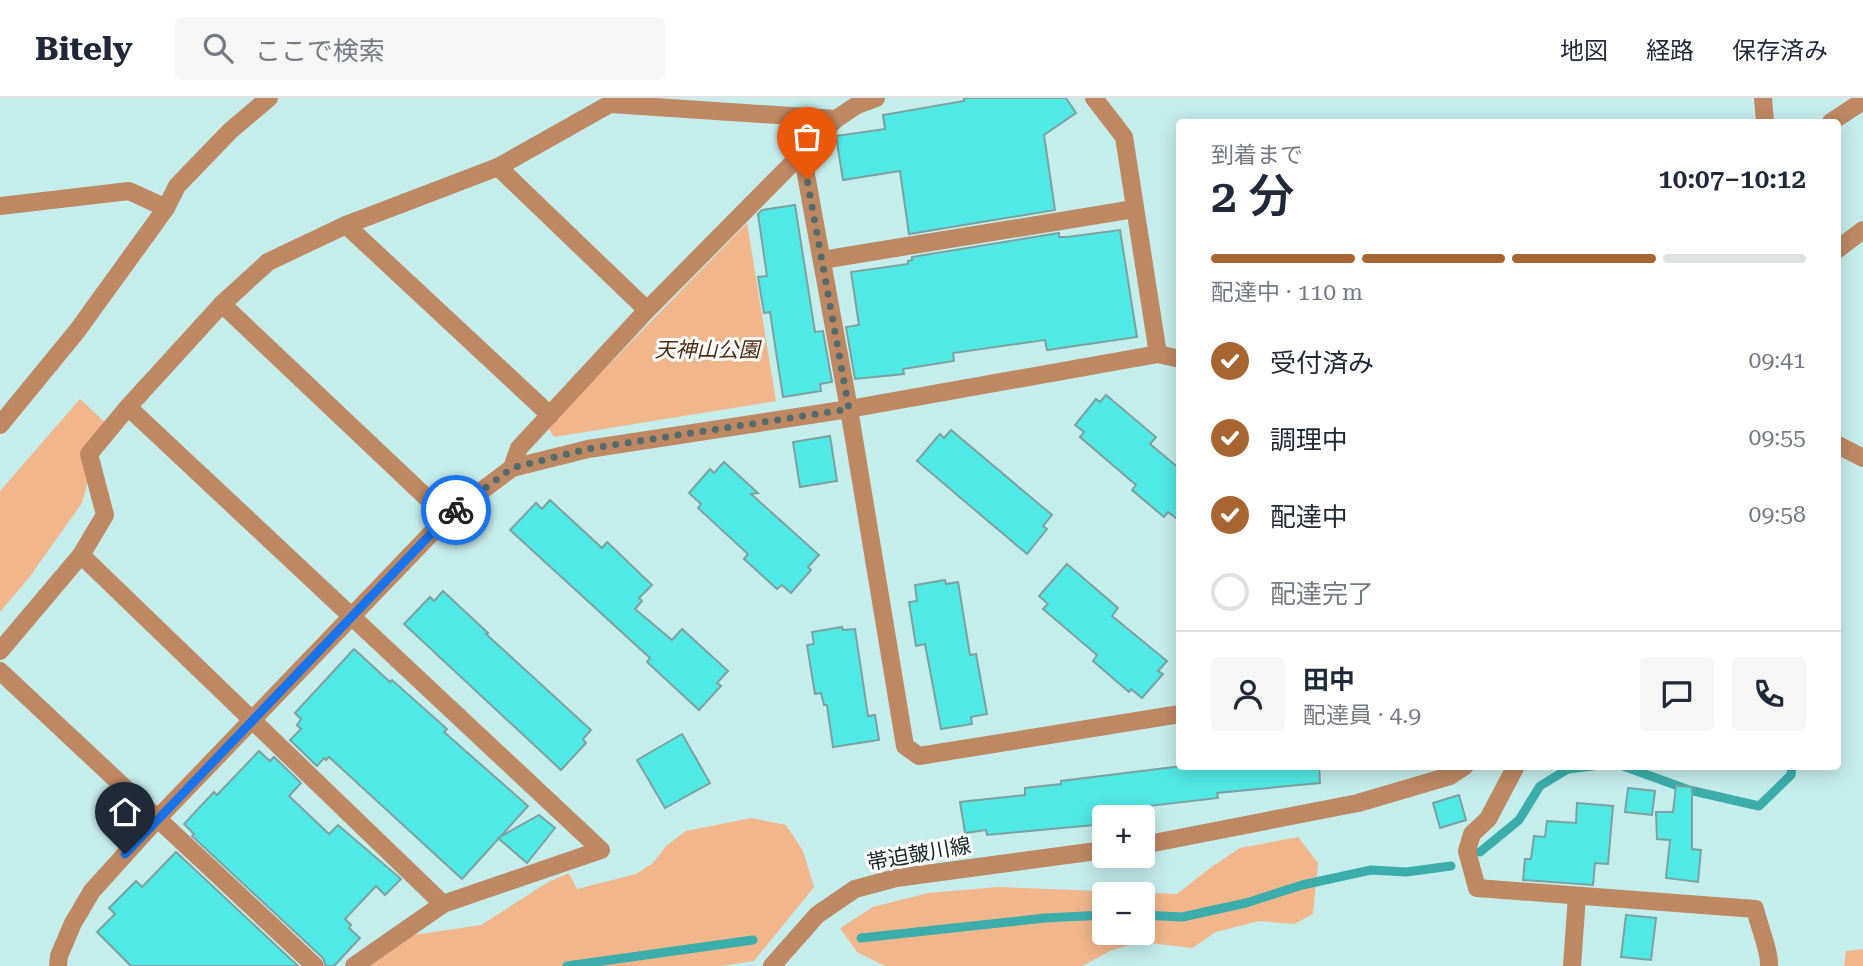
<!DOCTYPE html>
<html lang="ja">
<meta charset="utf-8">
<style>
:root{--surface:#fff;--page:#f6f6f7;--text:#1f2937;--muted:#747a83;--line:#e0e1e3;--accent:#a76532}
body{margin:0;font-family:"Roboto Serif","Noto Sans JP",serif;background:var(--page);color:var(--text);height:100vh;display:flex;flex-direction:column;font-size:26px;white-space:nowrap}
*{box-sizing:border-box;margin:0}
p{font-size:23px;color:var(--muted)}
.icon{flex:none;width:38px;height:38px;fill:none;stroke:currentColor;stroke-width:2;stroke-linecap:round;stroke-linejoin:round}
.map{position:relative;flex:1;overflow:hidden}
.sheet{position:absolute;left:1176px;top:21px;width:665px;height:651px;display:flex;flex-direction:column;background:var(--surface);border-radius:7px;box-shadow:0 4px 18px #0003}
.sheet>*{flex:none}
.fabs{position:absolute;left:1092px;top:707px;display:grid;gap:14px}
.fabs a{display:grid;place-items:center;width:63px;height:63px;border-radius:7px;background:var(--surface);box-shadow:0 4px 18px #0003;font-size:35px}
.pin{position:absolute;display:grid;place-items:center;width:60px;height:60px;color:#fff;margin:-72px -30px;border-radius:50% 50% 50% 0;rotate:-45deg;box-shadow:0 0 7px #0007}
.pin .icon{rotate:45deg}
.courier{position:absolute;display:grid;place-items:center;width:70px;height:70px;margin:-35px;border:5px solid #1a73e8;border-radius:50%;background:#fff;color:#222;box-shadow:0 2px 9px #0007}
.head em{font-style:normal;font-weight:600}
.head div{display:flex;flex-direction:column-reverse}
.head{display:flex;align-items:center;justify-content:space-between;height:119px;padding:0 35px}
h1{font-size:46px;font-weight:600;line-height:52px}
.bar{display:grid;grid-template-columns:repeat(4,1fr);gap:10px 7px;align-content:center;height:84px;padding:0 35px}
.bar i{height:9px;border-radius:5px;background:var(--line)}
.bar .current{background:var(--accent)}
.bar p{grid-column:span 4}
.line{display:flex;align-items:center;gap:18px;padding:0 35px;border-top:2px solid var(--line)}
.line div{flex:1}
.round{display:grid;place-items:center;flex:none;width:74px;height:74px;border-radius:7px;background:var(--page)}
ol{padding:0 35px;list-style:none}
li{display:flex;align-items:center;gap:21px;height:77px}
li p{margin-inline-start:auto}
li .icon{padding:7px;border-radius:50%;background:var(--accent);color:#fff;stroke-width:4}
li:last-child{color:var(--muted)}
li i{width:38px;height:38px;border:4px solid var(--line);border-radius:50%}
header{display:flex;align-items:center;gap:42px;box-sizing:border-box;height:98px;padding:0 35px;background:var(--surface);border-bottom:2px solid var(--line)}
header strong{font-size:33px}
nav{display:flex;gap:38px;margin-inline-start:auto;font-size:24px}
.search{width:490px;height:63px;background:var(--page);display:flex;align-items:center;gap:18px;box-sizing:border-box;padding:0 24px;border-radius:7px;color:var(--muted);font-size:26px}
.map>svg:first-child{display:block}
.green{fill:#f2b68c;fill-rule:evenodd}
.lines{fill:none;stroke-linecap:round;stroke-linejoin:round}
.stream{stroke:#3baeac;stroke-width:9}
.building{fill:#51e9e6;stroke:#7ba2a0;stroke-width:2}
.minor{stroke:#be8863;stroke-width:18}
.done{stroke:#536b6b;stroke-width:7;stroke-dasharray:0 12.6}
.route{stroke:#1a73e8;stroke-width:9}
.labels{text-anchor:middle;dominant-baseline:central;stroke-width:6;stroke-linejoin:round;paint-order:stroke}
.park-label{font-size:21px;font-style:italic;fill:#4e2d13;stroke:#fff}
.street-label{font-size:21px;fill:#152525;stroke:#fff}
</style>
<header>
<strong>Bitely</strong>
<div class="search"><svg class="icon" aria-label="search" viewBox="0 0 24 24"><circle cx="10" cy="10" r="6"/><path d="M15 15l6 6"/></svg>ここで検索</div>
<nav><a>地図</a><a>経路</a><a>保存済み</a></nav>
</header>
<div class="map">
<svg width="1863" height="868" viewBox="0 0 1863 868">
<rect width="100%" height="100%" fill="#c5edec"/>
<g class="green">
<polygon points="747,125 776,303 554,339 548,329"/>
<polygon points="80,301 108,327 94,359 82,405 28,481 0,514 0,393"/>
<polygon points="751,720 786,727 803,753 814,789 754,863 722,868 367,868 413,837 481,827 548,784 569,775 577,791 636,776 653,765 666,748 686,733"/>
<path d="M1298 739 1318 765 1313 816 1294 826 1259 823 1216 834 1192 850 1141 844 1112 852 1082 868H885L857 854 840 830 873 809 928 795 998 789 1177 796 1210 770 1240 750ZM1104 796H1143V835H1104Z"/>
<polygon points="1863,851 1863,868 1844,868 1846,853"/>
</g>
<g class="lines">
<g class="stream">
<polyline points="1623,668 1689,692 1759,708 1791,677 1792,668"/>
<polyline points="1480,754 1519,722 1540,688 1568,671 1593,668"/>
<polyline points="1143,817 1182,819 1246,805 1302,787 1371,772 1406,774 1451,768"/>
<polyline points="861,840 1045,820 1104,817"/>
<polyline points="567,868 753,842"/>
</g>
</g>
<g class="building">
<polygon points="964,0 1066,0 1076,15 1044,37 1055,112 909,136 900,73 843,82 836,38 885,31 883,17 964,3"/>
<polygon points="795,107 815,234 823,233 832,284 820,286 821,293 783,299 770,214 764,215 758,179 767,178 758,116 762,112"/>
<polygon points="1120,132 1137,239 1047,252 1045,242 953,255 954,263 903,271 904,276 855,281 846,229 859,227 851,174 908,166 908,163 912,162 912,159 1059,135 1059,139 1067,139"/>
<polygon points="1106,297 1156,339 1150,346 1180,371 1180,423 1168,414 1164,419 1132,392 1136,387 1080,339 1084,334 1075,327 1096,301 1100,304"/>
<polygon points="951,332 1052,417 1043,428 1047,431 1027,456 917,363 940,336 944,340"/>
<polygon points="830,338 837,383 800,389 793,344"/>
<polygon points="724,364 758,395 751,396 819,457 808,469 811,472 791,495 782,487 777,491 744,461 748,456 698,410 701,406 689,395 710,371 714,375"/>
<polygon points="550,402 602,450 607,444 652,487 639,500 642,503 635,511 672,542 682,531 728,573 717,585 721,588 699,612 647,564 650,560 510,432 536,405 542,411"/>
<polygon points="1067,466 1118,510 1112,518 1167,563 1158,573 1163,576 1142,600 1131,591 1129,594 1093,563 1097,557 1043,511 1048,506 1039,498"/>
<polygon points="945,482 946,486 958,484 970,557 976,556 987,616 971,619 972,626 941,631 925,546 916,548 909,504 917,503 915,487"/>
<polygon points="443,493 488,535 486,536 591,632 583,641 586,645 561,672 404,526 430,499 434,503"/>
<polygon points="842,529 843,532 855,531 868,618 875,617 879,642 833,649 827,607 824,607 821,595 815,596 807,547 814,546 812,534"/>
<polygon points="354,551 390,584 392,582 447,631 444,634 528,708 462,781 329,659 326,662 324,660 317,668 290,642 301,631 297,627 301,621 295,615"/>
<polygon points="682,636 710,685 665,710 637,662"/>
<polygon points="259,653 270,663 274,659 301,685 289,698 329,736 338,727 401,781 385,797 376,788 345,821 351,827 349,830 360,840 334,868 326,868 323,860 192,738 194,736 184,726 214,694 217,697"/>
<polygon points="1182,668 1319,668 1320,685 1217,695 1218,700 1148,708 1150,719 1093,719 1094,727 987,737 986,732 965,735 960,704 1025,697 1025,690 1061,686 1061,683"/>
<polygon points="1676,688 1692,689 1692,751 1701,752 1698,784 1666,780 1670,742 1657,741 1656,714 1673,714"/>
<polygon points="1628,690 1655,693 1652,717 1625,714"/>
<polygon points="1459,697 1466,722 1440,730 1433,705"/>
<polygon points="1577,705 1613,708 1608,766 1595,765 1593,787 1523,782 1525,761 1531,761 1534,738 1545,739 1547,723 1576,725"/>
<polygon points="539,717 555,730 527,765 498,740"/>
<polygon points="176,754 298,868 131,868 97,834 115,816 109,810 136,783 142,789"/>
<polygon points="1626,817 1656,820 1651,862 1621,859"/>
</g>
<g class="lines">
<g class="minor">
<polyline points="1094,0 1124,39 1158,256"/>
<polyline points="1763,0 1765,24"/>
<polyline points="1831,24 1863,3"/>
<polyline points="802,55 849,311 905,648 919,658 1180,616"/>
<polyline points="498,69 647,212"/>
<polyline points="0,108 129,93 166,110"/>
<polyline points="346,127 550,317"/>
<polyline points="1838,151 1863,132"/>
<polyline points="822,162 1134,111"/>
<polyline points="222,206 447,419"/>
<polyline points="128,309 601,752 443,806 354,868"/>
<polyline points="0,327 77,233 166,110 177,88 230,33 269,0"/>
<polyline points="1838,347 1863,360"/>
<polyline points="512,370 519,350 647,212 836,21 857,7 876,0"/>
<polyline points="81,457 443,806"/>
<polyline points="0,553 81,457 105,417 89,356 128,309 222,206 268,164 346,127 498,69 610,6 836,21"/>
<polyline points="0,573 315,868"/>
<path d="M1516 668 1488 721 1472 736 1467 753 1477 790 1755 811C1759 828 1770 854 1769 868"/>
<polyline points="1143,747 1358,705 1450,678 1465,668"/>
<polyline points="58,868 59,858 73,825 92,793 158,720 447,419 512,370 588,351 849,311 1158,256 1180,261"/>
<polyline points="772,868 817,817 855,791 896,780 1104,752"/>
<polyline points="1572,868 1577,798"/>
</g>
</g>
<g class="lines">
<polyline class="done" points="456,412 512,370 587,351 849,311 807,81"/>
<polyline class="route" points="125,756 447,419 456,412"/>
</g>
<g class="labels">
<g class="park-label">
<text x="707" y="252">天神山公園</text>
</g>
<g class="street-label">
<text transform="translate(919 756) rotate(-10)">帯迫皷川線</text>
</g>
</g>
</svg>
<div class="fabs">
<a>+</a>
<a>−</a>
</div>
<div class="pin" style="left:807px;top:81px;background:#ea580c"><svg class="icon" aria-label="bag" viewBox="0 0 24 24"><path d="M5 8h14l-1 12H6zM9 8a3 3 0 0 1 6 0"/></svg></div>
<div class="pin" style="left:125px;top:756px;background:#1f2937"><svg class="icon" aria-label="home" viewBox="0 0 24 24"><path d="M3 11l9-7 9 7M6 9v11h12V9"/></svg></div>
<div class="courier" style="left:456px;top:412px"><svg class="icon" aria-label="bike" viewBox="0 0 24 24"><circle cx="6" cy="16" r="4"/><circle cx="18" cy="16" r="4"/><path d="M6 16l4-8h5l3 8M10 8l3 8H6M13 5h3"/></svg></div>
<section class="sheet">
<div class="head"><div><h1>2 分</h1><p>到着まで</p></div><em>10:07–10:12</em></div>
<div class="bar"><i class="current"></i><i class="current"></i><i class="current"></i><i></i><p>配達中 · 110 m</p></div>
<ol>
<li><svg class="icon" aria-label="check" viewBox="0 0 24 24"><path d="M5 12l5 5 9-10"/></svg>受付済み<p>09:41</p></li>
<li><svg class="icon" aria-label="check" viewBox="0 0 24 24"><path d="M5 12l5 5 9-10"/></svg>調理中<p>09:55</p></li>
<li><svg class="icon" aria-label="check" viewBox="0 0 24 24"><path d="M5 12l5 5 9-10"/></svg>配達中<p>09:58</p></li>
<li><i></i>配達完了</li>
</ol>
<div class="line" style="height:126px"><a class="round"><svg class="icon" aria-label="person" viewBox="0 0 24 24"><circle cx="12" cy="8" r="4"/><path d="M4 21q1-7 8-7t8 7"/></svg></a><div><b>田中</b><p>配達員 · 4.9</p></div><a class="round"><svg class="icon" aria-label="chat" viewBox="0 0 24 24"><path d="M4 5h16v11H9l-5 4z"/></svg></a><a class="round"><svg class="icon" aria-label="phone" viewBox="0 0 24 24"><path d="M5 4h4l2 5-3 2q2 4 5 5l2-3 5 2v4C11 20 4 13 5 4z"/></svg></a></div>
</section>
</div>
